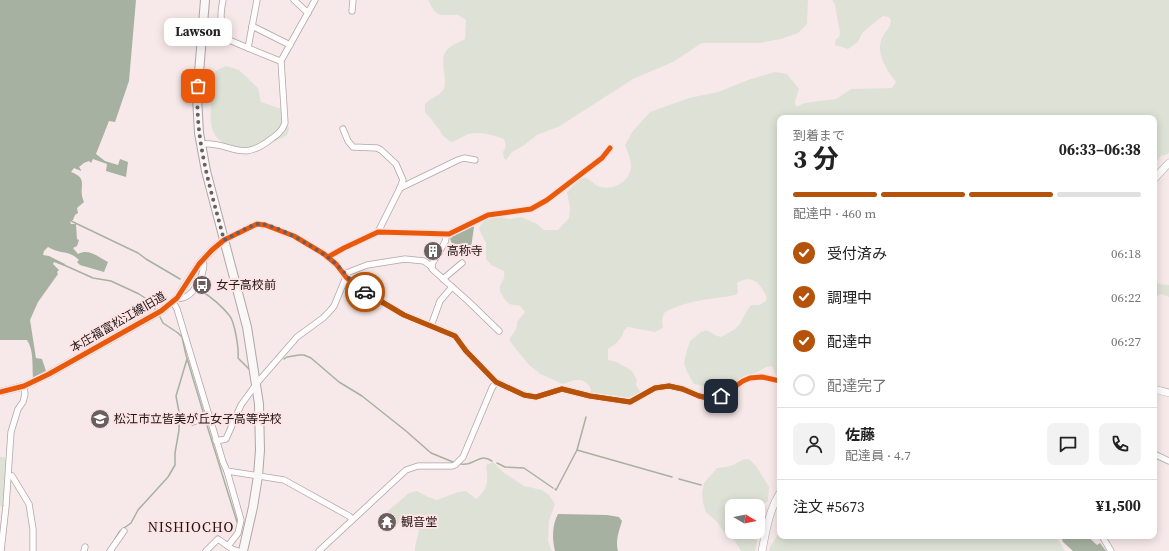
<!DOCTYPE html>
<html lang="ja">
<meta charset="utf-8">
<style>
:root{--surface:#fff;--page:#f2f2f2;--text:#222;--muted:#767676;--line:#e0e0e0;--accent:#b45309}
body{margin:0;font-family:"Source Serif 4","Noto Sans JP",serif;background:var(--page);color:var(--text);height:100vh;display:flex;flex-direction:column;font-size:15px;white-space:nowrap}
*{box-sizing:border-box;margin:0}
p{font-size:13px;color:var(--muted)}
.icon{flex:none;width:22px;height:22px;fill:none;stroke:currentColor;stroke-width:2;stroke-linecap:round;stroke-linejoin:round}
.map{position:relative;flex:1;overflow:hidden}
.sheet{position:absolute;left:777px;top:115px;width:380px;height:424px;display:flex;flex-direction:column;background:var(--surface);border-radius:8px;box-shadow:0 2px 10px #0003}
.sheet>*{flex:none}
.needle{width:26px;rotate:100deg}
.controls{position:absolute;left:725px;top:499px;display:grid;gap:8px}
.controls a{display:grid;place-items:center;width:40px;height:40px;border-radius:8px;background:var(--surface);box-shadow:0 2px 10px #0003;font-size:20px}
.pin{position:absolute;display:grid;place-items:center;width:34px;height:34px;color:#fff;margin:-17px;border-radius:8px;box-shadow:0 2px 6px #0006}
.courier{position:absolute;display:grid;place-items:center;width:40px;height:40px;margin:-20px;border:3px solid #b45309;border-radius:50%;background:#fff;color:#222;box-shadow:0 1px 5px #0007}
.bubble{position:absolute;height:28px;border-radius:8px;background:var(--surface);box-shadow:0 2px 10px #0003;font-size:13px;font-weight:700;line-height:28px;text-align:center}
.overview em{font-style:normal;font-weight:700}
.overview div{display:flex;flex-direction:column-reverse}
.overview{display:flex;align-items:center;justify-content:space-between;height:68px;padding:0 16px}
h1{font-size:26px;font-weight:700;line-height:30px}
.bar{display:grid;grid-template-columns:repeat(4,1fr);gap:6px 4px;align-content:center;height:48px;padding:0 16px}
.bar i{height:5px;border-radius:3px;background:var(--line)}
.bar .selected{background:var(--accent)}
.bar p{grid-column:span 4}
.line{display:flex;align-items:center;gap:10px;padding:0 16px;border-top:1px solid var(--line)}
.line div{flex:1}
.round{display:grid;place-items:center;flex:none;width:42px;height:42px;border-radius:8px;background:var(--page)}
ol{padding:0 16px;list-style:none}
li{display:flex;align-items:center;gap:12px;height:44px}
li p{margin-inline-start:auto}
li .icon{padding:4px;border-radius:50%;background:var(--accent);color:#fff;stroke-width:4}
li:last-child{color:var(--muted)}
li i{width:22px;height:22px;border:2px solid var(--line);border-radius:50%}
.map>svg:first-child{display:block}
.green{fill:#dee2d6}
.water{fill:#a7b1a1}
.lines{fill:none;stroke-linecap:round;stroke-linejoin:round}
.stream{stroke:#a7b1a1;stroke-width:1.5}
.minor-casing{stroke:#b1a6a6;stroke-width:7}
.tertiary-casing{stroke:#b1a6a6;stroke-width:8}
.secondary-casing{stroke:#b1a6a6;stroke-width:10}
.minor{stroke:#fefcfc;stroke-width:5.5}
.tertiary{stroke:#fefcfc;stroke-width:7}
.secondary{stroke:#faf7f7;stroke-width:8}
.cycleway-casing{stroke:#fde3e3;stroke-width:8}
.cycleway{stroke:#e8590c;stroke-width:5}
.done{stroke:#695f5f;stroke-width:4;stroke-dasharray:0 7.2}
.route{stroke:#b45309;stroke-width:5}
.labels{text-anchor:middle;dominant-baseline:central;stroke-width:4;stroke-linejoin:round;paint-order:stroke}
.poi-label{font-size:12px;fill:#1d1414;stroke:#fde3e3;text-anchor:start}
.street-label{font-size:12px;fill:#1d1414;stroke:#fde3e3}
.quarter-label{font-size:14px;letter-spacing:1px;fill:#1d1414;stroke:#fde3e3}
</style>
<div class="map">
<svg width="1169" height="551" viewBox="0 0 1169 551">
<rect width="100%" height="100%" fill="#f7e9e9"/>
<g class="green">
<path d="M428 0H808L807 24 798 33 781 39 760 43H702L673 62 633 79 560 126 537 135 523 146 512 152 506 160 504 158 503 152 506 146 504 139C493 135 480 131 469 134 462 136 458 141 451 142L443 136 439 129 425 112V104C430 98 441 96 444 88 448 76 437 57 449 48 453 44 460 42 465 39L466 20 458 15H440L434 11Z"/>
<path d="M832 0H1169V152L1168 154 1161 156 1154 164V118H780V376L776 375 772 366 767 367 722 390 694 384 687 372 684 363 687 350 690 341 701 332 707 330 715 335 721 337C725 334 731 332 735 329 742 324 745 312 751 305H759L766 301C767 296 766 296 764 292 758 281 750 275 737 283L738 292 736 295C709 300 689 299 664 313L662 320 663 328 655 332 628 327 624 330C622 339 616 344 608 349V360L617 362 632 371 637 380 636 385 641 393C626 403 610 397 592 394L590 392 591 389C584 376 574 380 563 384L540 374 528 364 509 340 517 327V322L525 312 520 306C508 304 508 305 502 295 500 292 499 290 500 286 503 279 505 280 504 271L491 265 486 259V243L479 229 481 224 487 218 494 216 510 219 521 217 537 224 544 230H558L569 218 570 208 567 192 582 177C592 179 591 183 598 186 612 192 631 181 631 166 631 159 627 151 625 145L633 131 650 112 689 98 718 92 748 80 775 72 787 74 799 89 795 102 796 106H799L804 103 811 102 836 99 851 89 892 88 896 82C887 70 874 52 883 36 887 29 890 29 891 20L888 17 883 16 862 33 858 42 848 49 835 45 836 39 839 37 840 33 835 5Z"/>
<path d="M226 66 239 70 258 88 261 102 284 110 289 129 287 135C268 147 224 158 213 131 209 121 211 110 211 100 212 82 205 73 226 66Z"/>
<polygon points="1154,280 1159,284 1169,285 1169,297 1161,294 1154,298"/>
<polygon points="0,457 4,457 7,462 3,508 0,505"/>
<path d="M749 459 756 466 769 487 768 501 758 507 732 506V532H754L757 541 755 551H741L735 541 726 535 717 522 706 512 703 503 702 492 704 483 717 468C723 467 728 467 733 465 739 462 742 459 749 459Z"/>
<path d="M493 462 504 473 524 486 542 490 549 495 555 504 549 521 548 541 552 551H415C414 545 419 536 419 528L413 522 404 519 390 530H382L380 525 382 516 409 493 417 491 428 497 437 500 458 492 466 491 476 499C489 488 488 480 486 465Z"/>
<polygon points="780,531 780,536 1051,536 1059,541 1065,551 769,551 770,547"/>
</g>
<g class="water">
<path d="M0 0H136L129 81 115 122 109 121 96 154 105 161 118 165 120 159 128 162 126 177 106 171 107 164 93 159 91 163 89 161 84 163 79 167 81 170V171L74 168 71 172C90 179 77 187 84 202L77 208 78 213 75 215 73 220 70 221 71 224H76L77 239 79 240 77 246 73 248 78 254C89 248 98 257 108 262L104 272 80 265 77 262 79 260C73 254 68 253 61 252 56 251 52 249 48 247L44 251 43 255 49 256 65 264 64 266 54 262 53 264 59 270 57 272 58 274 38 302 30 320 36 358 42 359 46 371 33 378C32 366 34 350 27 340H0Z"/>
<polygon points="472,226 474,227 471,248 461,254 453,246 450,239 455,234"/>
<path d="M558 514 607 515 619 517 622 521C619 531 615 541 618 551H555C552 539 552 525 558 514Z"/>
<polygon points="1061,536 1087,536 1097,545 1100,543 1106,551 1073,551 1063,542"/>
</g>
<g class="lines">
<g class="stream">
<polyline points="69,220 138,253 146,259 180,279"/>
<polyline points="64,265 93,278 111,281 139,294 148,300 155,309"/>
<path d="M200 290C211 297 221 305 229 315 235 322 239 349 238 358L250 370"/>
<polyline points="160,317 163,323 178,333 182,337 186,355 204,415"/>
<polyline points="284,359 287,357 299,355 304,355 311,358 339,382 362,396 406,431 431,453 453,462"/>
<polyline points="205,419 237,522"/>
<polyline points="577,450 586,417"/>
<polyline points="497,463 505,467 524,468 553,488"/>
<path d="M461 464C474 467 478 452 492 461"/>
<polyline points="679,479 701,485"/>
<polyline points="555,489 556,490 577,450 672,477"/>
<polyline points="115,539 120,531 131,523 138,510 168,477 175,465 175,453 179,430 179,412 176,396 187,359"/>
</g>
<defs>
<g id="minor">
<path d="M223 0C219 20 221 22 229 40L248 48"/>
<polyline points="257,0 248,48 280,61 282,59 315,0"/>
<polyline points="294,0 308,13"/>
<polyline points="352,11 353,0"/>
<polyline points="252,26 290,45"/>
<polyline points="343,129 348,141 353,147 377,148 381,150 396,164 403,180 400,188 378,232"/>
<path d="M201 144C231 141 240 164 271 139 278 134 282 131 285 123L281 61"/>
<polyline points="400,188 458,160 464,158 475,160"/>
<polyline points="447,234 445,242 432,264 432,269 468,301 499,331"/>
<polyline points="224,240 257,224 265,225 294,236 324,254 336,264 346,277 359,288 367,293 404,315 455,336 466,351 496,382 524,395 536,397 562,389 590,396 630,402 655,388 669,386 683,389 699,396 708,398 721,396 743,381 750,378 762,377 780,381"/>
<polyline points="328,257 344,248 378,232 449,234 488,215 531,209 547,200 602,158 610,148"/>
<polyline points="344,274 367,265 405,259 424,261 432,267"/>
<polyline points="443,279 462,263"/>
<path d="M177 298C192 302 207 272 203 260"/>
<polyline points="173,302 177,309 223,462 227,471 284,480 349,516 352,519"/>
<polyline points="431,326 440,301 452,287"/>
<polyline points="193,422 209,415"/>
<polyline points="216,441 226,439 241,405 257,383 297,337 323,318 329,312 334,306 346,277"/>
<polyline points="1154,454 1169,461"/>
<polyline points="227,471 241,520 238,533 228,546"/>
<polyline points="12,476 29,504 33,529 33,551"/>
<polyline points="1102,536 1111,551"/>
<polyline points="1,551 6,506 11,432 18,409 23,402 25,394 24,386"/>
<polyline points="84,551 85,547"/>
<polyline points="110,551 124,531"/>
<polyline points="206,551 218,539 232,549 238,551"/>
<polyline points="319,551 406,470 418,466 452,466 455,465 463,457 492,388 496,382"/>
</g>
<g id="tertiary">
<polyline points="1154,179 1169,163"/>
<polyline points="1154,389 1169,393"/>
<polyline points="0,392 24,386 49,374 161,311 177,298 199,264 212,250 224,240"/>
<path d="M762 551C766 531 769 510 780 493"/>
</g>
<polyline id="secondary" points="205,0 197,97 199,133 206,171 247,327 259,404 260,450 258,476 253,507 243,551"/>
</defs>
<use href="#minor" class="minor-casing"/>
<use href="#tertiary" class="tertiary-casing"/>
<use href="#secondary" class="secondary-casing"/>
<use href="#minor" class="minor"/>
<use href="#tertiary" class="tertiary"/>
<use href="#secondary" class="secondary"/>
<defs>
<g id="cycleway">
<polyline points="328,257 344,248 378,232 449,234 488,215 531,209 547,200 602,158 610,148"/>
<polyline points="0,392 24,386 49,374 161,311 177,298 199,264 212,250 224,240 257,224 265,225 294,236 324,254 336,264 346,277 359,288 367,293 404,315 455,336 466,351 496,382 524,395 536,397 562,389 590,396 630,402 655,388 669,386 683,389 699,396 708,398 721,396 743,381 750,378 762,377 780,381"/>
</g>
</defs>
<use href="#cycleway" class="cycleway-casing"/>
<use href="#cycleway" class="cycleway"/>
</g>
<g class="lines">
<path class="done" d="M198 86C194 139 211 190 224 240 232 237 250 225 258 224 274 222 321 251 334 262 345 272 352 284 365 292"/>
<polyline class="route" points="365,292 404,315 455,336 466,351 496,382 524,395 536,397 562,389 590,396 630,402 655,388 669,386 682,389 699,396 708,398 721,396"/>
</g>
<defs>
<symbol id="building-disc" viewBox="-11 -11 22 22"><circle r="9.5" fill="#695f5f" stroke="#fde3e3"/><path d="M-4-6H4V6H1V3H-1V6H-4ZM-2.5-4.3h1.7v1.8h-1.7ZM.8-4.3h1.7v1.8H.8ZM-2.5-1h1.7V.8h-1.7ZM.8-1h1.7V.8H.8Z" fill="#fff"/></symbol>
<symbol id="bus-disc" viewBox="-11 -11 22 22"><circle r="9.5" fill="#695f5f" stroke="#fde3e3"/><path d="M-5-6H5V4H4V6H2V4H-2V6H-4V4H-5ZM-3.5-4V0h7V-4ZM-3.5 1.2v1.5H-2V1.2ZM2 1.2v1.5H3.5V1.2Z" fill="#fff"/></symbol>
<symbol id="school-disc" viewBox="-11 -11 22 22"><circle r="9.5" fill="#695f5f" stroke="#fde3e3"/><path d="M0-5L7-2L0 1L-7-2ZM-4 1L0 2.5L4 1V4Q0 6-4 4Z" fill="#fff"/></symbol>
<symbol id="temple-disc" viewBox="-11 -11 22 22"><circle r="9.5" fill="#695f5f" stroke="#fde3e3"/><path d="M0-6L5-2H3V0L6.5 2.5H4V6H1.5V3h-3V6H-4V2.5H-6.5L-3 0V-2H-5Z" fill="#fff"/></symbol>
</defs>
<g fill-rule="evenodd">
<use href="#building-disc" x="422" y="240" width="22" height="22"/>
<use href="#bus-disc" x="191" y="274" width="22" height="22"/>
<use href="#school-disc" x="89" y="408" width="22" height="22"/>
<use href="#temple-disc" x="376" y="511" width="22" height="22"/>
</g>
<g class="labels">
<g class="poi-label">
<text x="447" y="251">高称寺</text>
<text x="216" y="285">女子高校前</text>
<text x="114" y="419">松江市立皆美が丘女子高等学校</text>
<text x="401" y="522">観音堂</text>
</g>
<g class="street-label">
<text transform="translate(118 322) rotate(-30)">本庄福富松江線旧道</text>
</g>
<g class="quarter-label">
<text x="191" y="527">NISHIOCHO</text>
</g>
</g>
</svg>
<div class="controls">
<a><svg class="needle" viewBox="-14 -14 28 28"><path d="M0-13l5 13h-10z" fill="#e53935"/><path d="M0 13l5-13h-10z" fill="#767676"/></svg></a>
</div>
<div class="pin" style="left:198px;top:86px;background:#ea580c"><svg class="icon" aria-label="bag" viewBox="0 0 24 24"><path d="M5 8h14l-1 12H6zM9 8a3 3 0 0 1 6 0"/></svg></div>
<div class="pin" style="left:721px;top:396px;background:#1f2937"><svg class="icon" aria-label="home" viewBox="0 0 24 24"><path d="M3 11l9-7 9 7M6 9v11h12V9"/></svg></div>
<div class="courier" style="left:365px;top:292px"><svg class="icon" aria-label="car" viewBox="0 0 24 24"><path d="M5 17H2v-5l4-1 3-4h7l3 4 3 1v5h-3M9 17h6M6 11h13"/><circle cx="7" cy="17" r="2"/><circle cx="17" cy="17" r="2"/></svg></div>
<div class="bubble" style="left:164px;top:18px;width:68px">Lawson</div>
<section class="sheet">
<div class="overview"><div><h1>3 分</h1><p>到着まで</p></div><em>06:33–06:38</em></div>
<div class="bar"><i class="selected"></i><i class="selected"></i><i class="selected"></i><i></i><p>配達中 · 460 m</p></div>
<ol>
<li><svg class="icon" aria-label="check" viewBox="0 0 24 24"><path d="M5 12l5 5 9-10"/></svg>受付済み<p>06:18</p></li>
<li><svg class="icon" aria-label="check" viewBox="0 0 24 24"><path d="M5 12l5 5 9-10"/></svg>調理中<p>06:22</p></li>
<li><svg class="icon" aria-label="check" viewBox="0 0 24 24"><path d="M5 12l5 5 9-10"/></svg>配達中<p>06:27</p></li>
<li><i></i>配達完了</li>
</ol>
<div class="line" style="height:72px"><a class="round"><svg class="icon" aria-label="person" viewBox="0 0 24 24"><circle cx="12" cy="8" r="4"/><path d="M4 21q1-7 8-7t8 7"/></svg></a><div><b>佐藤</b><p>配達員 · 4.7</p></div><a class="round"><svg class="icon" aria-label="chat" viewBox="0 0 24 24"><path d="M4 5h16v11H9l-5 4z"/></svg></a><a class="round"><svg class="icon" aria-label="phone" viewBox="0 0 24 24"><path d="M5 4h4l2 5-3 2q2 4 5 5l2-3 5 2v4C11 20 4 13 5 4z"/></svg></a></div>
<div class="line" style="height:52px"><div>注文 #5673</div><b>¥1,500</b></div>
</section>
</div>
